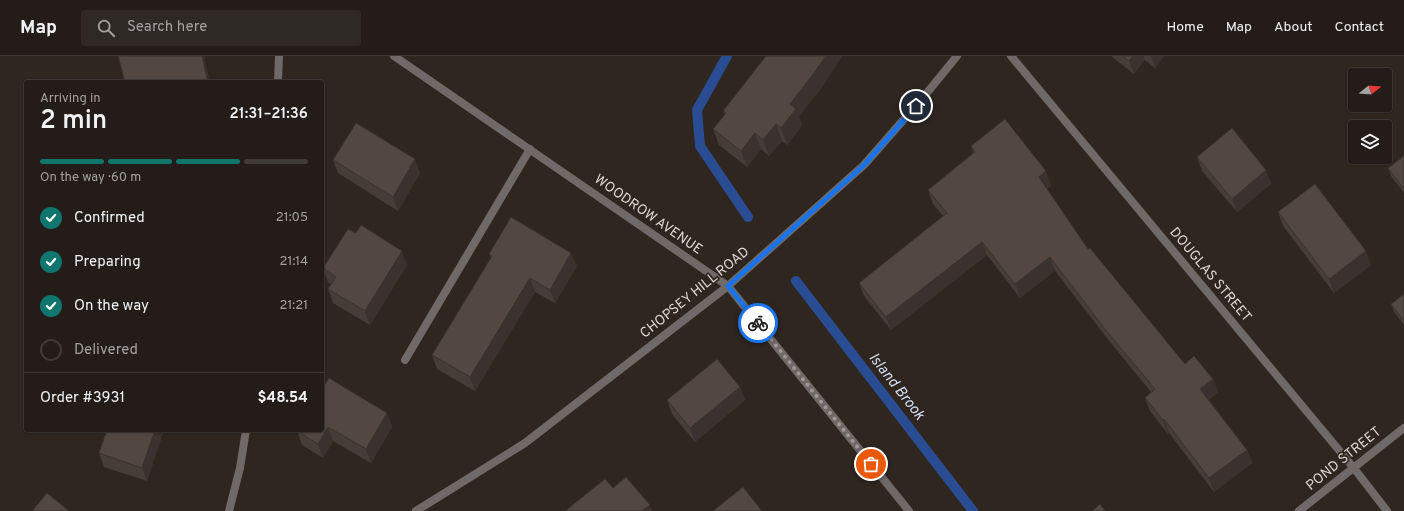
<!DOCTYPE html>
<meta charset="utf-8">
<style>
:root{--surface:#231c18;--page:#2f2925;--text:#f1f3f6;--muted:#a3a1a2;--line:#403a37;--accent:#0f766e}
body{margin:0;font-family:Overpass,sans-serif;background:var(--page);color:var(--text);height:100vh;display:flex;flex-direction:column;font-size:15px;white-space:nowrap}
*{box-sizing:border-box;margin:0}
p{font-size:13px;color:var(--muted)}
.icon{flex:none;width:22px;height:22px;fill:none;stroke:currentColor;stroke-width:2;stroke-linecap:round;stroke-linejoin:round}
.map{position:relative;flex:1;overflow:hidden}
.drawer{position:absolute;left:24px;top:24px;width:300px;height:352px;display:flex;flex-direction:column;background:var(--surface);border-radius:4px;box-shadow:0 1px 3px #0004,0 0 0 1px var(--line)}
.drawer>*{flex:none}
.needle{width:26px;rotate:73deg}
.controls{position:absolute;left:1348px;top:12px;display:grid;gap:8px}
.controls a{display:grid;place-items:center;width:44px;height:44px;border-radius:4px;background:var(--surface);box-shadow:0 1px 3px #0004,0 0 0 1px var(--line);font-size:20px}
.pin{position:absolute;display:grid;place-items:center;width:34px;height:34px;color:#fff;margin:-17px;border:2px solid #fff;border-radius:50%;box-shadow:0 1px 4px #0007}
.courier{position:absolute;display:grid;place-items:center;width:40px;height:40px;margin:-20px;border:3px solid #1a73e8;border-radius:50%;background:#fff;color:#222;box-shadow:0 1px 5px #0007}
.summary em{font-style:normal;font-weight:600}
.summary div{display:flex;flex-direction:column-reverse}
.summary{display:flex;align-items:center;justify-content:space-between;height:68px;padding:0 16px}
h1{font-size:26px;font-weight:600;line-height:30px}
.bar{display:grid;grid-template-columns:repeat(4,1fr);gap:6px 4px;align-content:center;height:48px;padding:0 16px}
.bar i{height:5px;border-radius:3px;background:var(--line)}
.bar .on{background:var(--accent)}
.bar p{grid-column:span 4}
.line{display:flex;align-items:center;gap:10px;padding:0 16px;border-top:1px solid var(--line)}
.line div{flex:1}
ol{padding:0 16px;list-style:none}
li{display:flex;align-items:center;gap:12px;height:44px}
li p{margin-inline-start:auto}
li .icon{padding:4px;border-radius:50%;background:var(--accent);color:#fff;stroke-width:4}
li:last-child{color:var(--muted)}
li i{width:22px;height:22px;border:2px solid var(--line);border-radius:50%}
header{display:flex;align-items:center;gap:24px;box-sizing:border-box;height:56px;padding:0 20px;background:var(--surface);border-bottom:1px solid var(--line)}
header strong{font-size:19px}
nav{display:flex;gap:22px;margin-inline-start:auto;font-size:14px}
.search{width:280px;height:36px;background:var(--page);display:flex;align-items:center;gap:10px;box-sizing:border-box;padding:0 14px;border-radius:4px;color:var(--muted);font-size:15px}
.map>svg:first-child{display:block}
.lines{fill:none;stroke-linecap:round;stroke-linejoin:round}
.stream{stroke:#2a4c92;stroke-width:10}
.service{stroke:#6f6967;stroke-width:8}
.minor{stroke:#6f6967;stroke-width:8}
.tertiary{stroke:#6f6967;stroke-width:8}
.wall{fill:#473d38}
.shaded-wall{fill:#39322e}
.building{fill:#524741;stroke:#39322e}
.done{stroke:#9f9894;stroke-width:4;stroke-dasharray:0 7.2}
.route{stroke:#1a73e8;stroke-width:5}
.labels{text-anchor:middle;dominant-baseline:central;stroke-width:3.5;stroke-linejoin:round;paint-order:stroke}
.street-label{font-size:14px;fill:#dcd6d2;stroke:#2f2620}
.water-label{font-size:15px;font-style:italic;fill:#d4dff3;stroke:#2f2620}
</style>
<header>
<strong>Map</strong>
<div class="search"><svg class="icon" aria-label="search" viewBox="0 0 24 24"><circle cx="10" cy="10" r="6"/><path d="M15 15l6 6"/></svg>Search here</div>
<nav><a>Home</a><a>Map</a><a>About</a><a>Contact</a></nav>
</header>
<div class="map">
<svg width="1404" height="455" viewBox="0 0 1404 455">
<rect width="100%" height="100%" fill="#2f2620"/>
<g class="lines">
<g class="stream">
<polyline points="727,0 697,54 700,90 748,161"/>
<polyline points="796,225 973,455"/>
</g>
<polyline class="service" points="405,304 530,93"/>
<g class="minor">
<polyline points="394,0 728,230 909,455"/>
<polyline points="1011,0 1353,411 1387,455"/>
<polyline points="278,26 279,0"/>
<polyline points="229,455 240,412 246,374"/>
<polyline points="1299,455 1404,372"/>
</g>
<polyline class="tertiary" points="416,455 525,387 728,230 864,109 926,38 957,0"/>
</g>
<g class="wall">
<polygon points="766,0 842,0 820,34 799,60 802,69 787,89 782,85 769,100 761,93 747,111 719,89 713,73 725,59 723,55"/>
<polygon points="1111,0 1164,0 1155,12 1145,4 1134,18"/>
<polygon points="971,90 1051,129 1047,133 1088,193 1185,308 1213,323 1218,336 1209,344 1247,394 1252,407 1214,436 1169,377 1168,378 1150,355 1145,342 1151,336 1110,286 1055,215 1020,242 987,199 891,274 864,240 859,227 943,160 933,148 928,134 973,97"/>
<polygon points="1404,100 1404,137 1391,120 1388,112"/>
<polygon points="1197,101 1266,114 1271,128 1237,156 1202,115"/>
<polygon points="333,104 420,117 398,155 338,117"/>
<polygon points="1278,156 1371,209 1334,237 1283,170"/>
<polygon points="489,198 577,210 555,247 535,236 475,335 437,313 432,299 491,202"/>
<polygon points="407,209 370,269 333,247 328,233 331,228 328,226 323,212"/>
<polygon points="1404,238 1404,269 1394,256 1391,248"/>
<polygon points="740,331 745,344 695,386 672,358 667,344"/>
<polygon points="322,333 387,357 392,371 371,407 333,385 323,402 302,389 297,375"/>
<polygon points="107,374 164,374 147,425 104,411 99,397"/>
</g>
<g class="shaded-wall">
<polygon points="202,0 204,0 210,26 208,26"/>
<polygon points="826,0 842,0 820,34 799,60 802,69 787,89 781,72 790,48"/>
<polygon points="1133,0 1144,0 1145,4 1134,18 1129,5"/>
<polygon points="1151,0 1164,0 1155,12"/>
<polygon points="776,68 782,85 769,100 763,84"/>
<polygon points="755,77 761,93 747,111 741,95"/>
<polygon points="415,103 420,117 398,155 393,141"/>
<polygon points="1266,114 1271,128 1237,156 1232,143"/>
<polygon points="1046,115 1051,129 1044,135 1039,121"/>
<polygon points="982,186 987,199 891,274 886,261"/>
<polygon points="402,195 407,209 370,269 365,255"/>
<polygon points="1366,195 1371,209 1334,237 1329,223"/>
<polygon points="571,197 577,210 555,247 550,234"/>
<polygon points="1050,201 1055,215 1020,242 1015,228"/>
<polygon points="530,222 535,236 475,335 470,321"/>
<polygon points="1213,323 1218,336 1205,347 1200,333"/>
<polygon points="740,331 745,344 695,386 690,372"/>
<polygon points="387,357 392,371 371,407 366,393"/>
<polygon points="1164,363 1169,377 1168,378 1163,364"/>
<polygon points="328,371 333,385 323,402 318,388"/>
<polygon points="155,374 164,374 147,425 142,412"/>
<polygon points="1247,394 1252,407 1214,436 1209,422"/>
<polygon points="650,449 652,455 642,455"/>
</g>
<g class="building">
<polygon points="118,0 202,0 208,26 125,26"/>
<polygon points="766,0 826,0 814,17 790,48 796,53 781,72 776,68 763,84 755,77 741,95 713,73 726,57 723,55"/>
<polygon points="1123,0 1133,0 1129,5"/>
<polygon points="1005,63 1046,115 1039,121 1088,193 1090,192 1185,308 1194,300 1213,323 1200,333 1247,394 1209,422 1164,363 1163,364 1145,342 1155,333 1105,273 1050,201 1015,228 982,186 886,261 859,227 947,157 928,134 975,96 971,90"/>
<polygon points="356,67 415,103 393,141 333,104"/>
<polygon points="1232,72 1266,114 1232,143 1197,101"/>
<polygon points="1404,100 1404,133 1388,112"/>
<polygon points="1315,128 1366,195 1329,223 1278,156"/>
<polygon points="511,161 571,197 550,234 530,222 470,321 432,299 492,200 489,198"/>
<polygon points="361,169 402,195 365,255 328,233 336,221 323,212 348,173 356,177"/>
<polygon points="1404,238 1404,265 1391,248"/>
<polygon points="717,303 740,331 690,372 667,344"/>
<polygon points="329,322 387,357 366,393 328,371 318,388 297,375 298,374 322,374 322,333"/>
<polygon points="107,374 155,374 142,412 99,397"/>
<polygon points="626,421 650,449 642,455 565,455 605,423 613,432"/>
<polygon points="743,431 762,455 714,455 714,454"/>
<polygon points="47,437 69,455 32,455"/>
<polygon points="1100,448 1105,455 1092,455"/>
</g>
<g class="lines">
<polyline class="done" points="758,267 871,408"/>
<polyline class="route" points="758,267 728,230 864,109 916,50"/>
</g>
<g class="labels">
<g class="street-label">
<text transform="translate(648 159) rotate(35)">WOODROW AVENUE</text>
<text transform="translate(1210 219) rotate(50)">DOUGLAS STREET</text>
<text transform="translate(695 237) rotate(-39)">CHOPSEY HILL ROAD</text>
<text transform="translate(1344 403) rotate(-39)">POND STREET</text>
</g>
<g class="water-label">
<text transform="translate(896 331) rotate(52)">Island Brook</text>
</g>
</g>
</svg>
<div class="controls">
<a><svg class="needle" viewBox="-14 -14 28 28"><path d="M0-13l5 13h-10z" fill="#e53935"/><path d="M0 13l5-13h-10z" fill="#a3a1a2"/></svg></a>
<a><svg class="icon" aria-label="layers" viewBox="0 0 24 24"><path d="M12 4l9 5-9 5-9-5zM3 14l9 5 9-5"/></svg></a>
</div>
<div class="pin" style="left:871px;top:408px;background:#ea580c"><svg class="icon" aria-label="bag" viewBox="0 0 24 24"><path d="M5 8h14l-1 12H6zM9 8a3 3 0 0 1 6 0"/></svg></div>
<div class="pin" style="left:916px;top:50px;background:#1f2937"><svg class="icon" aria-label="home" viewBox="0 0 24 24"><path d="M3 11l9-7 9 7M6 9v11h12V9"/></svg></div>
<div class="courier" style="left:758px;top:267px"><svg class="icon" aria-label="bike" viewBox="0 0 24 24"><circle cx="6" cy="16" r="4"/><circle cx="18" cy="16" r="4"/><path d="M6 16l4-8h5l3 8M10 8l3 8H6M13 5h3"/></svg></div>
<section class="drawer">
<div class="summary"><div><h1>2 min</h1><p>Arriving in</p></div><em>21:31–21:36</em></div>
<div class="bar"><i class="on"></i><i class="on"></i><i class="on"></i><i></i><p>On the way · 60 m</p></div>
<ol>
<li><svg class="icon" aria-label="check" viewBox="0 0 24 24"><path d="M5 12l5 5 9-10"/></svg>Confirmed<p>21:05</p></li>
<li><svg class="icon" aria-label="check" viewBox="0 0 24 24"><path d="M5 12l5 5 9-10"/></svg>Preparing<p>21:14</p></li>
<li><svg class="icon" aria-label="check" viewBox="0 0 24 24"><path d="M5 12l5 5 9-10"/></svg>On the way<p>21:21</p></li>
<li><i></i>Delivered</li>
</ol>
<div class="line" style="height:52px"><div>Order #3931</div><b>$48.54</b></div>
</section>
</div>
